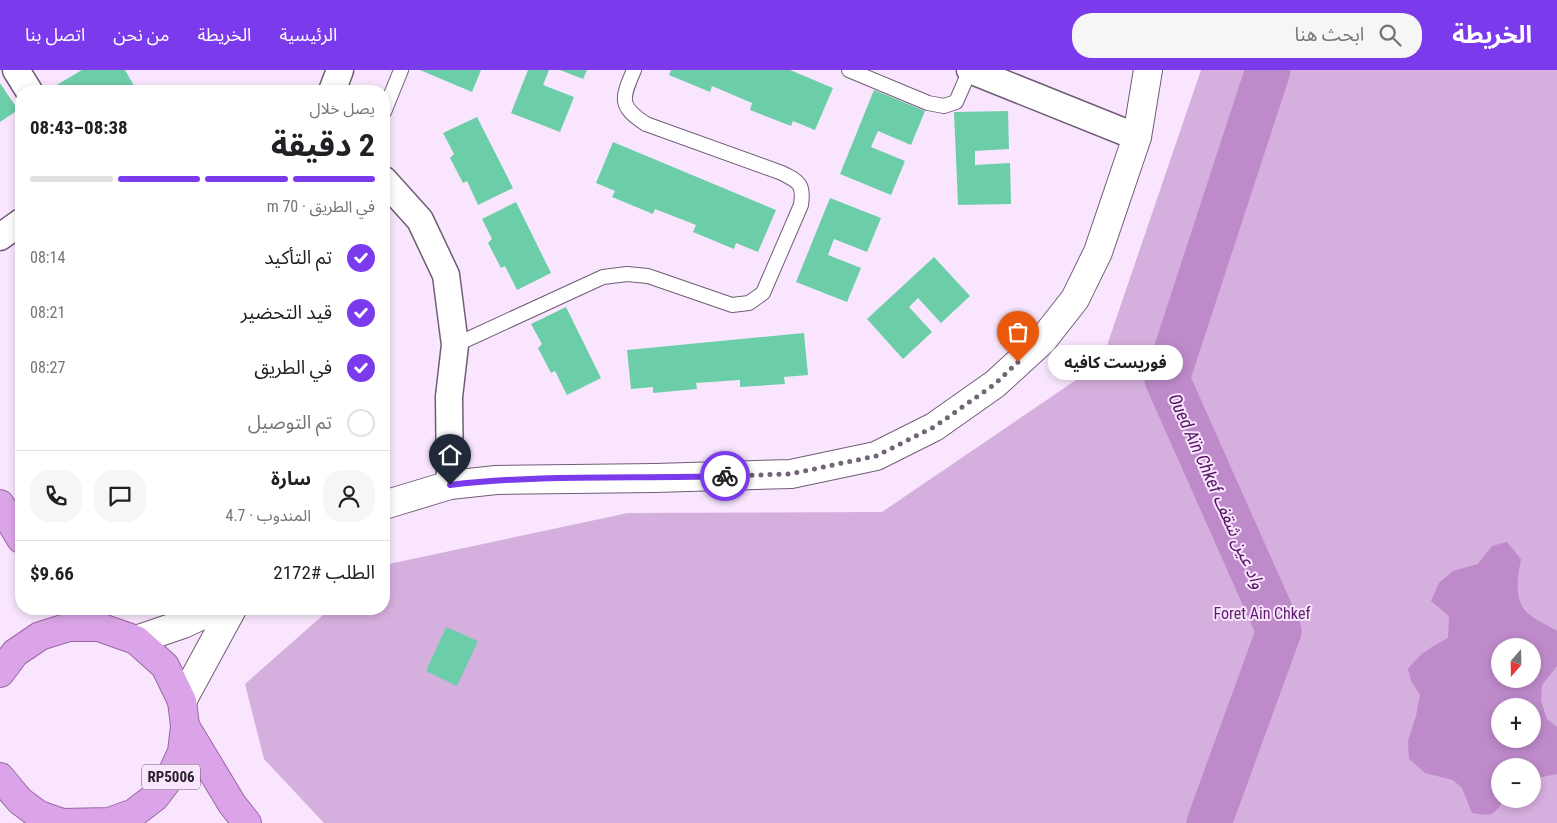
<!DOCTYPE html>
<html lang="ar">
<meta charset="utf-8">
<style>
:root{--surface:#fff;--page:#f6f6f6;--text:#202124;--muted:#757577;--line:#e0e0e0;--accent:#7c3aed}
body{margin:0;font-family:"Roboto Condensed","Noto Sans Arabic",sans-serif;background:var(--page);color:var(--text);direction:rtl;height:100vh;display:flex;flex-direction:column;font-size:19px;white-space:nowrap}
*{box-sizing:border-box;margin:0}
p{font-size:16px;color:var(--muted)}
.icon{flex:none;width:28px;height:28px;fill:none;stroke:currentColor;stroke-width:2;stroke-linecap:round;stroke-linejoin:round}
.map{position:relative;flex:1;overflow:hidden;direction:ltr}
.drawer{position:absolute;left:15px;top:15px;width:375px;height:530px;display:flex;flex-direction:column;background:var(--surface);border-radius:20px;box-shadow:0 2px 8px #0003;direction:rtl}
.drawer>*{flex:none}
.needle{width:32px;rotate:200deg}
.fabs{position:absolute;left:1491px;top:568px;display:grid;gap:10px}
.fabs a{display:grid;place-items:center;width:50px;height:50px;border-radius:50%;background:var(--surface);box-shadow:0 2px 8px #0003;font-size:25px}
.pin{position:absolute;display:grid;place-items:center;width:42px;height:42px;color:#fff;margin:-51px -21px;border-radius:50% 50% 50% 0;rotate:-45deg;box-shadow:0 0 5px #0007}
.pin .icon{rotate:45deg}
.courier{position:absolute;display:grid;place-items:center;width:50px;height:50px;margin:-25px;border:4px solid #7c3aed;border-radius:50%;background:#fff;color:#222;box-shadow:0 1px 6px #0007}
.bubble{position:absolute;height:35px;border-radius:18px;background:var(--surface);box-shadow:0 2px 8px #0003;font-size:16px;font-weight:700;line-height:35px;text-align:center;direction:rtl}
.head em{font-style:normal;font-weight:700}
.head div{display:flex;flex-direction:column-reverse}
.head{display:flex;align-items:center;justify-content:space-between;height:85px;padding:0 15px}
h1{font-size:32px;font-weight:700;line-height:38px}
.bar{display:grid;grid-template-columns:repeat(4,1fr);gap:8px 5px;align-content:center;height:60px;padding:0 15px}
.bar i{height:6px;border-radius:4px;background:var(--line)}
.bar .selected{background:var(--accent)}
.bar p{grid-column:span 4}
.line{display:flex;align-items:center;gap:12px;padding:0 15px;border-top:1px solid var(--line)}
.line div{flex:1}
.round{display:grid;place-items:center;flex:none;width:52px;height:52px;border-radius:20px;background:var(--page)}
ol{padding:0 15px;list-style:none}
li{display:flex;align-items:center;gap:15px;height:55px}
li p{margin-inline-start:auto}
li .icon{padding:5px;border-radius:50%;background:var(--accent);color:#fff;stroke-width:4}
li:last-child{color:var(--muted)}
li i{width:28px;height:28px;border:2px solid var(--line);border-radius:50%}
header{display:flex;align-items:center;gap:30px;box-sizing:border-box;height:70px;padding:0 25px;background:var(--accent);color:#fff}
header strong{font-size:24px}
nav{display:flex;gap:28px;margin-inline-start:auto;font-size:18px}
.search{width:350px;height:45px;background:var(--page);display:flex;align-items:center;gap:12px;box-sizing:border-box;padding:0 18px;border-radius:20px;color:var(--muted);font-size:19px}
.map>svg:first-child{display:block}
.green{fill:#d5afde;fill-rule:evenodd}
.water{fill:#be8aca;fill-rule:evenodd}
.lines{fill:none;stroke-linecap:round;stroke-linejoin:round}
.river{stroke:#be8aca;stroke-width:45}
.building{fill:#6ccea8}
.service-casing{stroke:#715c76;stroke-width:16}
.minor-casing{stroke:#715c76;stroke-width:29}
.tertiary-casing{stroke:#715c76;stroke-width:30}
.trunk-casing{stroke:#9868a3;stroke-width:30}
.service{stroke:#fff;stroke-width:14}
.minor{stroke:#fff;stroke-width:26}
.tertiary{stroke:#fff;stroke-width:28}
.trunk{stroke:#dca4e8;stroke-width:28}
.done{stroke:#726575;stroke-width:5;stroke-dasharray:0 9}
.route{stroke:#7c3aed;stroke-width:6}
.labels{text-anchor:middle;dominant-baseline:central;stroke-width:4;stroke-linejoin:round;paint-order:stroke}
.shield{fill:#f9e6fe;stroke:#675b6a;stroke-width:1}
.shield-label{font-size:15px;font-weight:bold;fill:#29202b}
.park-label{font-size:16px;fill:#5e1e6d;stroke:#f9e6fe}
.water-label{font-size:18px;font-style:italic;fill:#551463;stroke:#f9e6fe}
</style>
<header>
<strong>الخريطة</strong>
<div class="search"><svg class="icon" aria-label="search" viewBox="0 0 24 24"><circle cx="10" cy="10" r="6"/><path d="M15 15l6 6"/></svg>ابحث هنا</div>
<nav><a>الرئيسية</a><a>الخريطة</a><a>من نحن</a><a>اتصل بنا</a></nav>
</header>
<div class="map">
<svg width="1557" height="753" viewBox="0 0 1557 753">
<rect width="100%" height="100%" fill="#f9e6fe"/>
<path class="green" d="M1201 0H1557V753H324L264 689 245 614 330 539H384V495L628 443 882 442 1101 293ZM1500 576H1532V609H1500ZM1500 636H1532V669H1500ZM1500 696H1532V729H1500Z"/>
<path class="water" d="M1507 472 1521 489C1518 505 1514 525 1524 539 1529 547 1549 556 1557 561V596L1542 615 1541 631 1547 649 1557 657V704L1533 709 1532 696H1500V729H1504C1494 747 1491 746 1472 743L1462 718 1453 710 1425 703 1409 689 1408 671 1416 646 1420 625 1411 611 1408 599C1420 583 1431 577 1448 568L1449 546 1431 531 1439 513 1453 501 1478 494 1492 476ZM1500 576H1532V609H1500ZM1500 636H1532V669H1500Z"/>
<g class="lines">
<polyline class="river" points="1209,753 1279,561 1167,309 1268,0"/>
</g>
<g class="building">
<polygon points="82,0 125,0 137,21 58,21 55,16"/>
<polygon points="420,0 481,0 472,22"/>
<polygon points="528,0 549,0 543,15 574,27 560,62 511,43"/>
<polygon points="560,0 587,0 583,9"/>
<polygon points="671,0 790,0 833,18 815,60 793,51 791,56 750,40 752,33 712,16 710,22 669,5"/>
<polygon points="0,13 18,40 0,52"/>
<polygon points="874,20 925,41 911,75 878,61 871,77 905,91 891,125 840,104"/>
<polygon points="1008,41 1009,79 975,81 975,95 1010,93 1011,134 958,135 954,42"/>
<polygon points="477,47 513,118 478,135 467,111 463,113 450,88 454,84 443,63"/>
<polygon points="613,72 776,140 758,182 736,173 734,179 693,162 696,155 655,139 653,144 612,127 615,121 596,113"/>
<polygon points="830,128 881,148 867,182 834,169 828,185 861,198 847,232 796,212"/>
<polygon points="516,132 551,203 517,220 505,196 501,198 488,173 492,169 482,149"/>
<polygon points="934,187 970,226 941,253 918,228 909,237 932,262 903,289 867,249"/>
<polygon points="566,237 601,308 567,325 555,301 551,303 538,278 542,274 531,254"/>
<polygon points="804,263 808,305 784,307 785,314 740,317 740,310 696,313 697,319 653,323 653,317 631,319 627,280"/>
<polygon points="446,557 478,571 457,616 426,601"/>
</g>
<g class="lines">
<defs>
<g id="service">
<polyline points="849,0 928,33 944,36 956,32 970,0"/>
<polyline points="384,42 401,0"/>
<path d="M455 275 603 207 627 204 648 206 732 235 749 233 763 223 801 135C804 115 800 112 782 103L646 54C618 36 622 28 634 0"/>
</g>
<g id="minor">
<polyline points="16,0 29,21"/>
<polyline points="970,0 1137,67"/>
<polyline points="332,21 340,0"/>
<polyline points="384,110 420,150 446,205 455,275 449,327 450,415"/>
<polyline points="0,167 21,152"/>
</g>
<g id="tertiary">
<polyline points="384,435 450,415 496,410 655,408 791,404 876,386 934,357 995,314 1042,271 1075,229 1098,182 1137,67 1148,0"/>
<polyline points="136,570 183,554 215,539"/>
<polyline points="182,631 232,539"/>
</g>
<g id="trunk">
<polyline points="0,434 21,469"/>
<polyline points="0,603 15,583 40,566 69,557 99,557 136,570 165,596 182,631 185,656 182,682 171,706 155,727 134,743 109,752 62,753 39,745 20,731 0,707"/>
<polyline points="185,656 232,734 247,753"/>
</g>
</defs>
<use href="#service" class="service-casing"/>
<use href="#minor" class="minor-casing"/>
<use href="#tertiary" class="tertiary-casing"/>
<use href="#trunk" class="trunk-casing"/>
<use href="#service" class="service"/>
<use href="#minor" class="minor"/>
<use href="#tertiary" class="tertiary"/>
<use href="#trunk" class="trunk"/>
</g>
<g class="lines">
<polyline class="done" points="725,406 790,404 876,386 934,357 995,314 1018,292"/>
<path class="route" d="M450 415C541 404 633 409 725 406"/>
</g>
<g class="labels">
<rect class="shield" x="142" y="694.5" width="58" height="25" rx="4"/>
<g class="shield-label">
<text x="171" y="707">RP5006</text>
</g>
<g class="park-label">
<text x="1262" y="543">Foret Ain Chkef</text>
</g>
<g class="water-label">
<text transform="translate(1217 421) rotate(66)">Oued Aïn Chkef واد عين شقف</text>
</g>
</g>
</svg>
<div class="fabs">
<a><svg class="needle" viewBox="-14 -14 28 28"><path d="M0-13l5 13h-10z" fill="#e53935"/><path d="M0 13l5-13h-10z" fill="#757577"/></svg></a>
<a>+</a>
<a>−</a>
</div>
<div class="pin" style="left:1018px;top:292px;background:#ea580c"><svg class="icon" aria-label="bag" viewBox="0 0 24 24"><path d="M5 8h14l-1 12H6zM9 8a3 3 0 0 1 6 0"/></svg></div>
<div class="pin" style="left:450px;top:415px;background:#1f2937"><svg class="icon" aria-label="home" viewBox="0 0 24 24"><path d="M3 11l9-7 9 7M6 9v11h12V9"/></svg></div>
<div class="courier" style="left:725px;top:406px"><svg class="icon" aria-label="bike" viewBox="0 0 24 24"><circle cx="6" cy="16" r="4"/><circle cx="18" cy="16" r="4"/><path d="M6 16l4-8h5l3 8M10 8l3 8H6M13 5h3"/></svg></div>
<div class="bubble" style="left:1048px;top:275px;width:135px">فوريست كافيه</div>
<section class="drawer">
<div class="head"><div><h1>2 دقيقة</h1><p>يصل خلال</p></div><em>08:38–08:43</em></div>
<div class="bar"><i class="selected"></i><i class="selected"></i><i class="selected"></i><i></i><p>في الطريق · 70 m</p></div>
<ol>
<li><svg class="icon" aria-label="check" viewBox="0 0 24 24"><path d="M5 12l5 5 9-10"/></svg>تم التأكيد<p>08:14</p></li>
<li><svg class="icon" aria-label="check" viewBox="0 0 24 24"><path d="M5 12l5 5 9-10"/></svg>قيد التحضير<p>08:21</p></li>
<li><svg class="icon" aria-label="check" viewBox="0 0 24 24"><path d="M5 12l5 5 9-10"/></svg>في الطريق<p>08:27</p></li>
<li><i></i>تم التوصيل</li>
</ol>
<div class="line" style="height:90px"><a class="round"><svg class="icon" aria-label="person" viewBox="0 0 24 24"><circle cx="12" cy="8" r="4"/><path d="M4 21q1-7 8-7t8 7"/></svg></a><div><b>سارة</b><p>المندوب · 4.7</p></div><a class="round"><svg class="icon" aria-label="chat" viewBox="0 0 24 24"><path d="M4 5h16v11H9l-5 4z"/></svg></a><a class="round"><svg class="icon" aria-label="phone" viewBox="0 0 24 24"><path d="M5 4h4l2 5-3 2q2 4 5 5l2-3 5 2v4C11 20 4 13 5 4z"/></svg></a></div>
<div class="line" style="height:65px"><div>الطلب #2172</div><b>$9.66</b></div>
</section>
</div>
